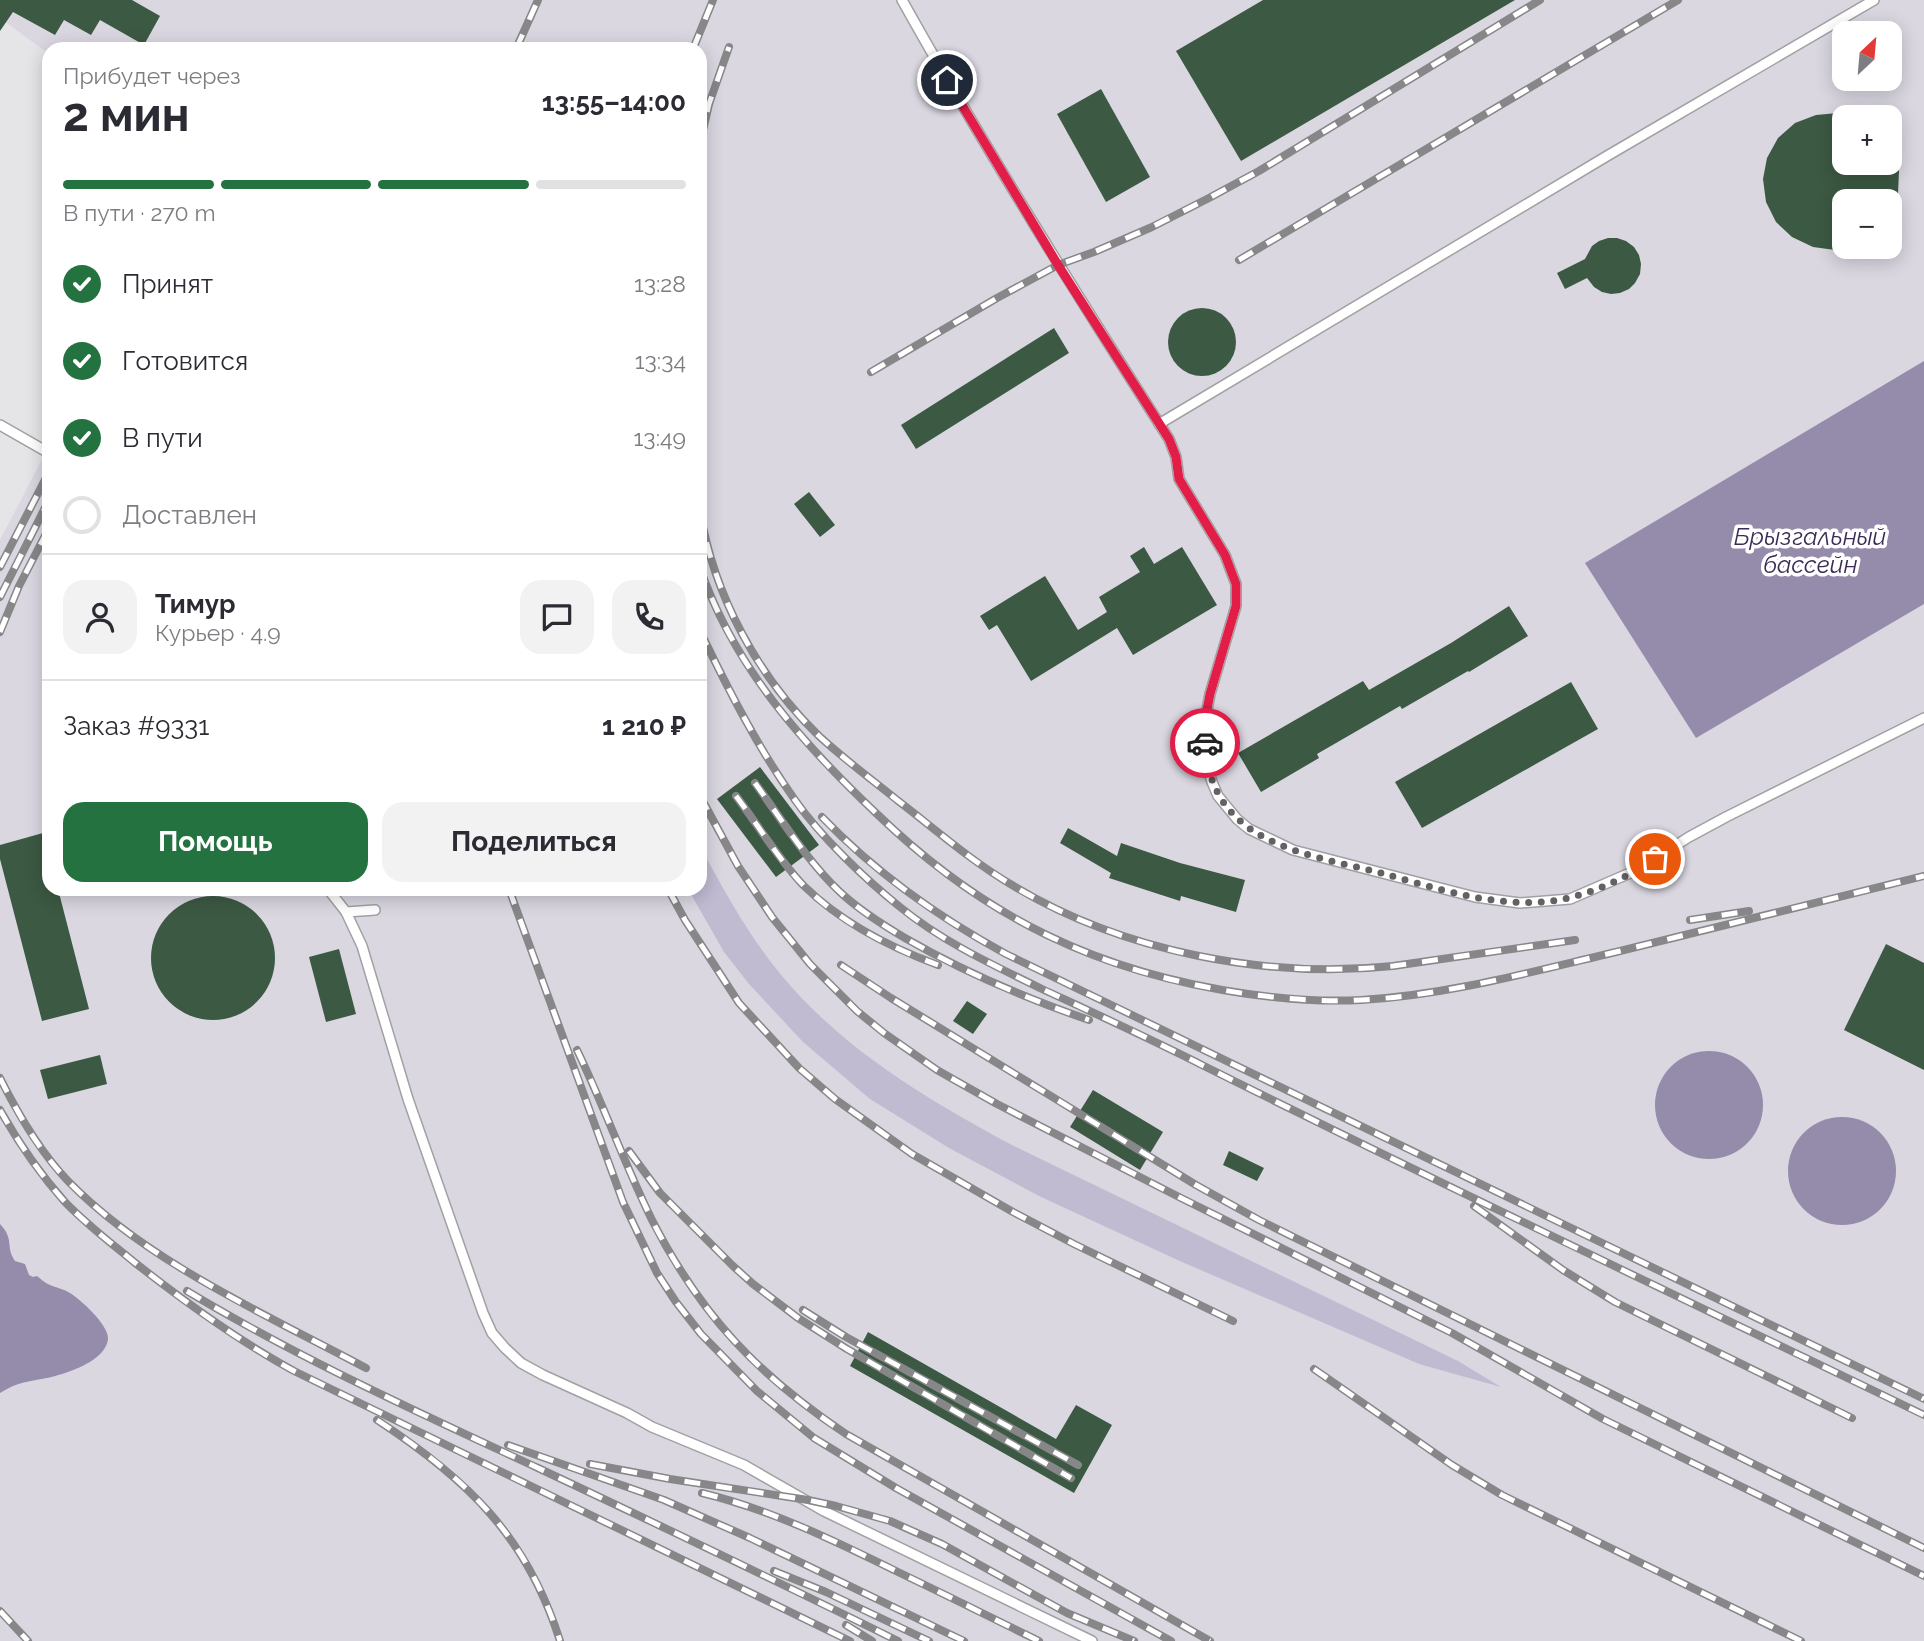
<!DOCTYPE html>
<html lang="ru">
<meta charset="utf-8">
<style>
:root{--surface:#fff;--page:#f2f2f3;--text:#2b2b33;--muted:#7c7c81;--line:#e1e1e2;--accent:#257241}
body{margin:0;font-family:Raleway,sans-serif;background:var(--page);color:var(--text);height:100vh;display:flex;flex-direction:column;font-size:26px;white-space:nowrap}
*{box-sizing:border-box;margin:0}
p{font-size:23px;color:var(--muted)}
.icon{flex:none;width:38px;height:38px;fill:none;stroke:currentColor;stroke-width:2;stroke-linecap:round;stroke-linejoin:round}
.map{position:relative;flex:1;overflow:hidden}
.side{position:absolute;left:42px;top:42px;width:665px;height:854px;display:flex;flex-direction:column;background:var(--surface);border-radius:21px;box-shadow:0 4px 18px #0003}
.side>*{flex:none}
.needle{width:46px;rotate:26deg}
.controls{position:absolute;left:1832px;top:21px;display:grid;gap:14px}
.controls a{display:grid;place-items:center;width:70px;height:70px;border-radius:14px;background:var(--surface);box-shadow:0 4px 18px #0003;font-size:35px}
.pin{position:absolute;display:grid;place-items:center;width:60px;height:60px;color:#fff;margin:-30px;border:4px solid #fff;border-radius:50%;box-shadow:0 2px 7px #0007}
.courier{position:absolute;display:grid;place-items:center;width:70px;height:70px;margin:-35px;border:5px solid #e11d48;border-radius:50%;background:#fff;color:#222;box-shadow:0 2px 9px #0007}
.summary em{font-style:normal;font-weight:700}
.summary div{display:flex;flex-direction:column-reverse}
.summary{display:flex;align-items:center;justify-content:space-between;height:119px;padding:0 21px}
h1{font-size:46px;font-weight:700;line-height:52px}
.bar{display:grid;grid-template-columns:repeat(4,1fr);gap:10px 7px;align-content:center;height:84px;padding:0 21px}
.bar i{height:9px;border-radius:5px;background:var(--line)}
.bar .current{background:var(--accent)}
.bar p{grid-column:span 4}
.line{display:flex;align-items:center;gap:18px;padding:0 21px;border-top:2px solid var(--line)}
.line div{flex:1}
.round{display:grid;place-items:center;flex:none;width:74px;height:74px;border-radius:21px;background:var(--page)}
ol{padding:0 21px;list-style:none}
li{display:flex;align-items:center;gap:21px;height:77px}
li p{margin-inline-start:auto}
li .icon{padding:7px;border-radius:50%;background:var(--accent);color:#fff;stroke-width:4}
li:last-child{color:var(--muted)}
li i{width:38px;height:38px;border:4px solid var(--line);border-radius:50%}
.button{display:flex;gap:14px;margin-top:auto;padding:14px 21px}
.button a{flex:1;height:80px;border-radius:21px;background:var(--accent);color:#fff;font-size:28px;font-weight:700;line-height:80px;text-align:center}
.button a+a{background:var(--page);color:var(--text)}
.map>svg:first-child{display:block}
.built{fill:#dad7e1;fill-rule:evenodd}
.green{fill:#c1bbd2}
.water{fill:#958bab}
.building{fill:#3c5943}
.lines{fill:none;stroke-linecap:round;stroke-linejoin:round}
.lane-casing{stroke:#a1a0a3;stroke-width:12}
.lane{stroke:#fff;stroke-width:9}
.rail-casing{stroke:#878689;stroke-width:8}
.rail{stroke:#fff;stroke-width:5;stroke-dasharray:16;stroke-linecap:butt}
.done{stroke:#626164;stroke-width:7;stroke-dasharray:0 12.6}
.route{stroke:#e11d48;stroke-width:9}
.labels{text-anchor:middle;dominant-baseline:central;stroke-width:7;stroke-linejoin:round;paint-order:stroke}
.water-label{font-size:24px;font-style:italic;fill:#3c2b58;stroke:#fff}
</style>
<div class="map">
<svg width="1924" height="1641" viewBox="0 0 1924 1641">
<rect width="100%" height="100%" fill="#e5e4e7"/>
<path class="built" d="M0 0H1924V1641H0V540L49 446V889H700V49H49V54L0 18ZM1844 33H1890V79H1844ZM1844 117H1890V163H1844ZM1844 201H1890V247H1844Z"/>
<path class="green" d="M700 846C724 891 749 936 782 976 844 1050 928 1100 1012 1145L1458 1361 1501 1387 1419 1364 1182 1262 1041 1197 949 1148 870 1099 803 1042 749 984 724 952 688 889H700Z"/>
<g class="water">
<polygon points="1924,361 1924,604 1696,738 1585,563"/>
<circle cx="1709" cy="1105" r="54"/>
<circle cx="1842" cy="1171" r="54"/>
<path d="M0 1224C15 1240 5 1246 15 1261L25 1264 29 1275 33 1277 37 1276C41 1279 45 1283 50 1285 57 1288 64 1289 70 1293 81 1300 109 1325 108 1339 106 1358 78 1369 62 1374 38 1382 24 1378 0 1393Z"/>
</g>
<g class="building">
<polygon points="0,0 132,0 160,16 144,45 100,20 91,35 64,20 55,35 13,12 0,31"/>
<polygon points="1263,0 1515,0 1241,161 1176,51"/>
<polygon points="1101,89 1150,177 1106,202 1057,114"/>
<polygon points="1838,113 1844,115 1844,163 1896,163 1899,171 1898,194 1896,201 1844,201 1844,247 1835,250 1813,247 1792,237 1776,222 1766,202 1763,179 1767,158 1778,138 1795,123 1816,115"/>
<polygon points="1608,238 1617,238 1626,241 1634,247 1639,255 1641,264 1640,274 1635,283 1629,289 1620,293 1611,294 1602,292 1594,287 1587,278 1565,289 1557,273 1585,259 1592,246 1599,241"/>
<circle cx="1202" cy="342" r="34"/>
<polygon points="1054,328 1069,353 916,449 901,425"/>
<polygon points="809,492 835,525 820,537 794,504"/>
<polygon points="1144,547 1154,564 1182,547 1217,605 1133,655 1117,628 1031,681 997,625 989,630 980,616 1045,576 1078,630 1107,612 1099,597 1140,572 1130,556"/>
<polygon points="1509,606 1528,636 1469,672 1468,671 1402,709 1400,706 1317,754 1319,758 1261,792 1238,753 1363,681 1369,690 1451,643"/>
<polygon points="1571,682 1598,729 1422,828 1395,782"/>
<polygon points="760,767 819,845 776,877 717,799"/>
<polygon points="1068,828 1117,856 1121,843 1180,863 1245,880 1236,912 1181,896 1180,901 1109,878 1111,873 1060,843"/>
<polygon points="43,833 49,855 49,889 58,889 89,1009 42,1021 0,859 0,845"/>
<circle cx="213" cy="958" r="62"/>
<polygon points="1886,944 1924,963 1924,1070 1844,1030"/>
<polygon points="339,949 356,1014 326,1022 309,957"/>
<polygon points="967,1001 987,1014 973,1034 953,1021"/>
<polygon points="100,1055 107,1084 48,1099 40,1070"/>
<polygon points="1093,1090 1163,1132 1140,1170 1070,1127"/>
<polygon points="1229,1151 1264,1168 1257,1181 1223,1165"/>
<polygon points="868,1332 1056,1439 1076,1405 1112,1425 1074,1493 850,1366"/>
</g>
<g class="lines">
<defs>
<g id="lane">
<path d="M902 0C986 150 1077 295 1169 439L1176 457 1179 479 1225 555 1236 584V606L1210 694 1205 720 1206 762 1212 782 1218 796 1237 819 1249 829 1293 850 1475 897 1520 903 1570 899 1637 870 1689 837 1726 817 1924 718"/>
<polyline points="1159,424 1607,156 1874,0"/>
<polyline points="0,425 49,453"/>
<polyline points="328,889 346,912 362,946 408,1099 483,1313 492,1333 505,1348 521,1363 543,1375 627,1413 652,1427 744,1465 824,1511 1092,1641"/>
<polyline points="346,912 375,910"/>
</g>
</defs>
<use href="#lane" class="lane-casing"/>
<use href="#lane" class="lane"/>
<defs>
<g id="rail">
<polyline points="516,49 538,0"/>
<polyline points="693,49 713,0"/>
<polyline points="700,143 709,104 729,47"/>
<polyline points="1239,260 1678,0"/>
<polyline points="871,372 997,298 1058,265 1094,252 1152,227 1209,198 1259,171 1540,0"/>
<path d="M700 511C714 596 758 677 819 736 844 759 871 779 897 800 935 829 971 861 1012 885 1122 952 1267 979 1393 966L1575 940"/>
<polyline points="0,567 49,472"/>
<path d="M700 568C734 667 803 744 877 814 985 918 1099 973 1248 994 1285 999 1324 1002 1361 1000 1449 995 1534 971 1620 951 1721 926 1823 901 1924 876"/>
<polyline points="0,597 49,500"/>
<path d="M700 631C728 689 758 748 795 800 821 837 865 879 900 907 943 942 993 965 1042 989 1096 1014 1151 1039 1204 1066 1443 1185 1684 1299 1924 1415"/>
<polyline points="0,632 19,586 49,528"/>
<path d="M755 783C782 820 807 861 840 892 859 910 883 925 905 938 964 972 1025 998 1089 1020"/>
<polyline points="700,796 738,866 772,917 810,964 857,1011 884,1033 937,1070 997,1104 1181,1198 1452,1333 1603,1419 1924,1576"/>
<path d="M736 796C758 825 779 860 804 886 842 923 889 947 938 965"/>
<path d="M822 817C876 873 938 917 1006 954L1924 1399"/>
<polyline points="509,889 623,1202 657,1273 676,1302 701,1334 757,1391 814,1438 896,1488 1171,1641"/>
<polyline points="668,889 685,920 739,1003 799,1068 835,1099 912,1154 1013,1212 1074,1244 1233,1321"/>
<polyline points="1690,920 1749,911"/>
<polyline points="841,965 891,998 1196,1185 1259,1220 1924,1548"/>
<path d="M577 1050C604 1106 625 1165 652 1220 701 1316 758 1375 846 1434L1210 1641"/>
<path d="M0 1078C18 1114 40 1152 68 1181 147 1262 267 1315 366 1368"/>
<path d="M0 1110C18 1142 40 1174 65 1202 86 1224 111 1243 134 1262 185 1302 237 1340 294 1371L850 1641"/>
<polyline points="629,1151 660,1193 733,1266 753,1284 798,1318 847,1349 1071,1478"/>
<polyline points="1474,1206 1563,1270 1615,1302 1852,1418"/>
<path d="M187 1291C300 1359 420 1413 538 1468 659 1525 779 1582 898 1641"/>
<polyline points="803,1310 846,1337 1078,1465"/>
<polyline points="1314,1369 1452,1465 1502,1495 1801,1641"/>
<path d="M377 1420C467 1479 527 1536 560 1641"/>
<polyline points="508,1445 664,1500 750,1538 964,1641"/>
<polyline points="590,1464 670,1479 808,1500 836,1506 890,1521 942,1544 1067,1613 1134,1641"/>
<path d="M702 1493C772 1510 835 1541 900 1573 946 1595 992 1618 1039 1641"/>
<polyline points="774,1571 826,1592 929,1641"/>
<polyline points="0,1611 28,1641"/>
<polyline points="846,1625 872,1641"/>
</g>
</defs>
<use href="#rail" class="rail-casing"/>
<use href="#rail" class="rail"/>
</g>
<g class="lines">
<path class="done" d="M1205 743C1207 773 1216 799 1238 819 1273 852 1335 861 1381 873 1432 887 1488 906 1542 902 1582 899 1621 881 1655 859"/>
<polyline class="route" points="947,80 1058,265 1169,439 1176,457 1179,479 1225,555 1236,584 1236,606 1210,694 1205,720 1205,743"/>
</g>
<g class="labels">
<g class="water-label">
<text x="1810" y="536">Брызгальный<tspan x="1810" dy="28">бассейн</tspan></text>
</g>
</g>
</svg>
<div class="controls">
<a><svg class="needle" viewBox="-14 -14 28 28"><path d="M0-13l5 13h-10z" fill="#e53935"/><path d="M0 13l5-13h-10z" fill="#7c7c81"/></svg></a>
<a>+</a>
<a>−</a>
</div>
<div class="pin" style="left:1655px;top:859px;background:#ea580c"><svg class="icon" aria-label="bag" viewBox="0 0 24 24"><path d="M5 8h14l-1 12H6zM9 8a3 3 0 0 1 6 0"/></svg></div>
<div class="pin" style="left:947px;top:80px;background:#1f2937"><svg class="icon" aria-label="home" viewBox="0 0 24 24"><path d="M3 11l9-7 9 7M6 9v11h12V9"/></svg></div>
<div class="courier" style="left:1205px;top:743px"><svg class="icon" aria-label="car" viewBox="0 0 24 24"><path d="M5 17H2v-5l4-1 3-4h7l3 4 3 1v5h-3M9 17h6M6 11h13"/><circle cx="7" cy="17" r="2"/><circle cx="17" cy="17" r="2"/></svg></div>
<section class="side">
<div class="summary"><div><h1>2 мин</h1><p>Прибудет через</p></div><em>13:55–14:00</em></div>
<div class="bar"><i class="current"></i><i class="current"></i><i class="current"></i><i></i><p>В пути · 270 m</p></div>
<ol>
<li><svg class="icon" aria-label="check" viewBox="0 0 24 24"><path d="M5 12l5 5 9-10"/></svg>Принят<p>13:28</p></li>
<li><svg class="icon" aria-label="check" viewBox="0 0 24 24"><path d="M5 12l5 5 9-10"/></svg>Готовится<p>13:34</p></li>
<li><svg class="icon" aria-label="check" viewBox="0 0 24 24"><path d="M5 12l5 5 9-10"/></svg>В пути<p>13:49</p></li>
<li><i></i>Доставлен</li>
</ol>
<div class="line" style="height:126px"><a class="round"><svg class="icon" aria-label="person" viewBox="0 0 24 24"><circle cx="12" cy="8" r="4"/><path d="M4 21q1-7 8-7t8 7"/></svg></a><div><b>Тимур</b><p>Курьер · 4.9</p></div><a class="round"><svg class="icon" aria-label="chat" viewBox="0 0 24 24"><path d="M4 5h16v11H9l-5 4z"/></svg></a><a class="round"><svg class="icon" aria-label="phone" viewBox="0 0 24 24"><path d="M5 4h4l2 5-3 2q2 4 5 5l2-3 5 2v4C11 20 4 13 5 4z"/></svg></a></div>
<div class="line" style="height:91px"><div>Заказ #9331</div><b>1 210 ₽</b></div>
<div class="button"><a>Помощь</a><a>Поделиться</a></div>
</section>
</div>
